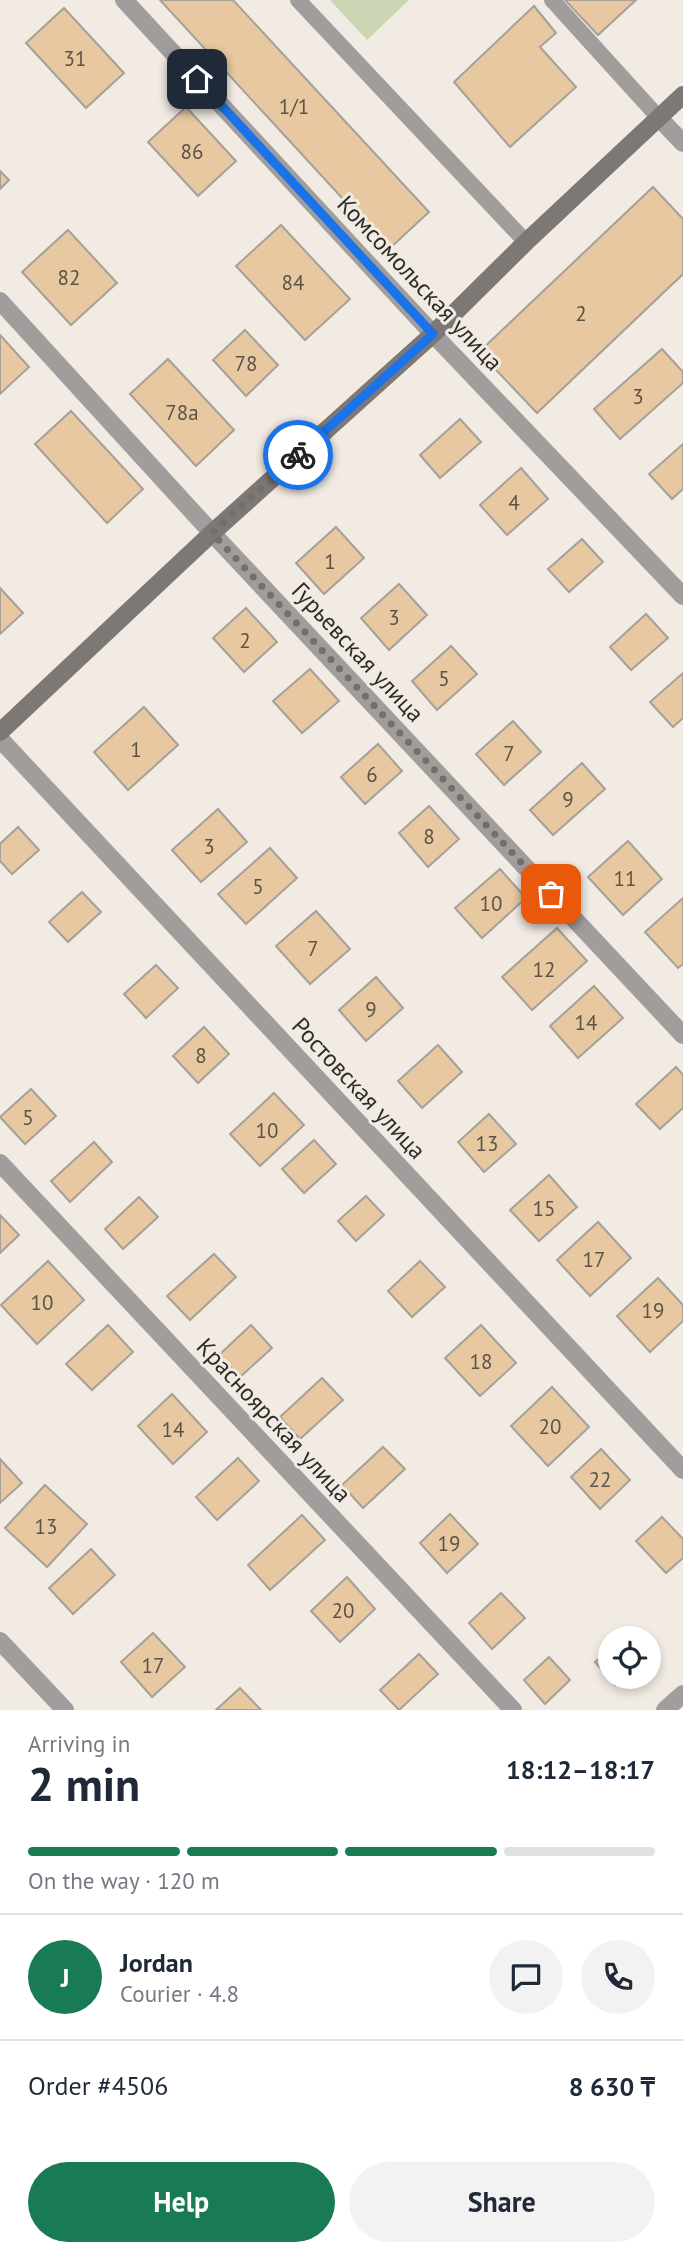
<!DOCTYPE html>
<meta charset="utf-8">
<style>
:root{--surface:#fff;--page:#f2f2f3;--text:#1f2937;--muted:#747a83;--line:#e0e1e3;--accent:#187b53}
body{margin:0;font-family:"PT Sans",sans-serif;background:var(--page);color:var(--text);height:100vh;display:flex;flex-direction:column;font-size:26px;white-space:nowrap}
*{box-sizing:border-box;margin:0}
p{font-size:23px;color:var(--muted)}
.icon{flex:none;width:38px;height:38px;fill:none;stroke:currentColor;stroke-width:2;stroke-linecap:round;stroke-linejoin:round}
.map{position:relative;height:1710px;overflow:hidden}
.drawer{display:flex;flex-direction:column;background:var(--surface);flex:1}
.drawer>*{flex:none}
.tools{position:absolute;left:598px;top:1626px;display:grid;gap:14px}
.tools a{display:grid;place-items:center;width:63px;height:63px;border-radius:50%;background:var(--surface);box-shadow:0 4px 10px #0003;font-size:35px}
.pin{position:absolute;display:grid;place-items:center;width:60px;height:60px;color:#fff;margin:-30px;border-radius:14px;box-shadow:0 4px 10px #0006}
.courier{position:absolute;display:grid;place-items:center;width:70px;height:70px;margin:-35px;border:5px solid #1a73e8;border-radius:50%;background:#fff;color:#222;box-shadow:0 2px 9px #0007}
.headline em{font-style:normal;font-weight:600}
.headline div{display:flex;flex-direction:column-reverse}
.headline{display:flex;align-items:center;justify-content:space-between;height:119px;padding:0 28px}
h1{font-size:46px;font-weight:600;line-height:52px}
.bar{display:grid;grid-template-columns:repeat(4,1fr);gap:10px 7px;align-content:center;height:84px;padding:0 28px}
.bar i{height:9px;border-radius:5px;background:var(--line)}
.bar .on{background:var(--accent)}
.bar p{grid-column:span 4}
.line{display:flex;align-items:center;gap:18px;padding:0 28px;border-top:2px solid var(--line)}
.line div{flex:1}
.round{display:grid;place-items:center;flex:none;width:74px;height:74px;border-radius:37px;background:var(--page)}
.cta{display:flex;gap:14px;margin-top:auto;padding:14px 28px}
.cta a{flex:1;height:80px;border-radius:42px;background:var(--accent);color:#fff;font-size:28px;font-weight:600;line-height:80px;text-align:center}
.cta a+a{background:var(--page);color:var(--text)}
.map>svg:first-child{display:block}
.green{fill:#cbd6b4}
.building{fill:#e7c8a0;stroke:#a5a099;stroke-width:2}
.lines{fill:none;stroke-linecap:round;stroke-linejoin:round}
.service{stroke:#a19d9c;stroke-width:16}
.minor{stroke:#a19d9c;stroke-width:18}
.tertiary{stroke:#a19d9c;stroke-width:18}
.secondary{stroke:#7d7775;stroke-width:18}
.done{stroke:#736f6a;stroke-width:7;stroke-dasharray:0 12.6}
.route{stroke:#1a73e8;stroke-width:9}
.labels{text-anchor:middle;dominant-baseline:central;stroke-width:6;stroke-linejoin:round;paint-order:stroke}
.number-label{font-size:21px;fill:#5c5347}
.street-label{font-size:24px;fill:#2e2c29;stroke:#f2ebe4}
</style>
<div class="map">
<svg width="683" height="1710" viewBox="0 0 683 1710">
<rect width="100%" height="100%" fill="#f2ebe4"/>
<polygon class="green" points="330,0 409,0 367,40"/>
<g class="building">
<polygon points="160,0 233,0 429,212 389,249"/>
<polygon points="565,0 636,0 598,35"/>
<polygon points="534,6 556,33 540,47 576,87 510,147 454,82"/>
<polygon points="64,8 124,73 86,108 26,43"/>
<polygon points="186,107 236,161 198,196 148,142"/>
<polygon points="0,171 9,180 0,189"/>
<polygon points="653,187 683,219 683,274 537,413 479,352"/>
<polygon points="281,225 350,299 305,340 236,266"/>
<polygon points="68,230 117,283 71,325 22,272"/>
<polygon points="245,330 278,365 246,396 213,360"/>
<polygon points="0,335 29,367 0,394"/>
<polygon points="662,349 683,372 683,383 620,439 594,409"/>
<polygon points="168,359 234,430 196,466 130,394"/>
<polygon points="71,411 143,489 107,523 35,444"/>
<polygon points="460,419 481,442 440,478 420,455"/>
<polygon points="683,444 683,489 672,499 649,474"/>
<polygon points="521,468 548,499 507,535 480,505"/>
<polygon points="336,527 364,558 324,594 296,563"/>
<polygon points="582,539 603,562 569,592 548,569"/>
<polygon points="399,584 427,615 389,650 361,618"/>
<polygon points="0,588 23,613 0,634"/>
<polygon points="246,608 277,642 244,672 213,638"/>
<polygon points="646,614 668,638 631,670 610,647"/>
<polygon points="451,646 477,674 437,710 412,681"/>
<polygon points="310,669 339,701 302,733 273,701"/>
<polygon points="683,673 683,718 673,727 650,702"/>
<polygon points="144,707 178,745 128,790 94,752"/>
<polygon points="513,721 541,752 504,785 476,754"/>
<polygon points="378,744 402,771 365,804 341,777"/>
<polygon points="582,763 605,789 553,835 530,810"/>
<polygon points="429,806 459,839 428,867 399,833"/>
<polygon points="218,809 247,842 201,882 172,850"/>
<polygon points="18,827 39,850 12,874 0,861 0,844"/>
<polygon points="628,841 662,879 623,915 588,877"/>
<polygon points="270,848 297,878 246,924 218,894"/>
<polygon points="500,869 526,898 482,938 455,908"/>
<polygon points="82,892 101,912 68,942 49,922"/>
<polygon points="683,898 683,964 678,968 645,932"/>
<polygon points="316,911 350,949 310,984 276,946"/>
<polygon points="557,928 587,961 532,1010 502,977"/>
<polygon points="156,965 178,988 146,1018 124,994"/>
<polygon points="376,977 403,1008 366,1041 339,1010"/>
<polygon points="594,986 623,1018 578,1058 550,1026"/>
<polygon points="204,1027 229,1054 198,1083 173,1056"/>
<polygon points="438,1045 462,1072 422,1108 398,1081"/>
<polygon points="676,1067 683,1075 683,1108 660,1129 636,1104"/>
<polygon points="31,1089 56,1116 25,1144 0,1117"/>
<polygon points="274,1093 304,1125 260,1166 230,1134"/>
<polygon points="489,1114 516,1144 484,1172 458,1142"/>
<polygon points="314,1140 336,1164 304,1193 282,1169"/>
<polygon points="94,1142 112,1162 70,1202 51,1181"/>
<polygon points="549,1175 577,1207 539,1241 510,1210"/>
<polygon points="366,1196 384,1215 356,1241 338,1221"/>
<polygon points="139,1197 158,1217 123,1249 105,1229"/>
<polygon points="0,1215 19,1235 0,1253"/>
<polygon points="598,1222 631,1258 590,1296 557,1260"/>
<polygon points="214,1254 236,1277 190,1320 167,1296"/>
<polygon points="48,1261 84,1300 37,1344 1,1305"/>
<polygon points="420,1261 445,1287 412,1317 388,1291"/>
<polygon points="658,1278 683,1305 683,1321 650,1352 617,1316"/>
<polygon points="108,1325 133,1352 92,1390 66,1364"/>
<polygon points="251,1325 272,1348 240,1377 219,1355"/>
<polygon points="481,1325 516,1363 480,1396 445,1358"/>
<polygon points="322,1378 343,1400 300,1439 280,1417"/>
<polygon points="552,1387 589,1427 548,1466 511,1426"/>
<polygon points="172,1394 207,1432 173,1464 138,1426"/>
<polygon points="383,1447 405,1469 363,1508 342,1485"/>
<polygon points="601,1449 630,1480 600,1509 571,1477"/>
<polygon points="238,1458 259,1481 217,1520 196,1497"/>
<polygon points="0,1459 22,1483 0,1503"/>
<polygon points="45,1485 87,1524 47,1567 5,1528"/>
<polygon points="450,1514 478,1544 447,1573 420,1543"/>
<polygon points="302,1515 325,1540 270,1590 248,1565"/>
<polygon points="662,1517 683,1539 683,1558 666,1573 636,1541"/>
<polygon points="91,1549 115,1575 73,1614 49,1588"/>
<polygon points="347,1577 375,1609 340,1642 311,1611"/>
<polygon points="501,1593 525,1618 492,1649 469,1623"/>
<polygon points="153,1633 185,1667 152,1697 121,1662"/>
<polygon points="611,1648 611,1676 624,1676 615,1685 595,1662"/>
<polygon points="419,1654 438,1674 399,1710 380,1690"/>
<polygon points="549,1657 570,1680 545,1704 524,1680"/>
<polygon points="240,1688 261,1710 216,1710"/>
</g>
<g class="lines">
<g class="service">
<polyline points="298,0 526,242"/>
<polyline points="552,0 659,118"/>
</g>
<g class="minor">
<polyline points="124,0 433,334 683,596"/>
<polyline points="659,118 683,143"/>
<polyline points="0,301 212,533 683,1035"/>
<polyline points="0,739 683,1470"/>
<polyline points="0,1163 513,1710"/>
</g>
<g class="tertiary">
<polyline points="0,1641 65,1710"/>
<polyline points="665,1710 683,1694"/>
</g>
<polyline class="secondary" points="0,732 212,533 433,334 526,242 683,95"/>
</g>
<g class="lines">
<polyline class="done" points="298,455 212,533 551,894"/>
<polyline class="route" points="197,79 433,334 298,455"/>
</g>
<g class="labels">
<g class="number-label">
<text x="75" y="58">31</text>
<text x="294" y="106">1/1</text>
<text x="192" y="151">86</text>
<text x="69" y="277">82</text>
<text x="293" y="282">84</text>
<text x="581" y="313">2</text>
<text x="246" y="363">78</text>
<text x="638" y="396">3</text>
<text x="182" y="412">78а</text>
<text x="514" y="502">4</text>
<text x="330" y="561">1</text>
<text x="394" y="617">3</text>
<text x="245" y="640">2</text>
<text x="444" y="678">5</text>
<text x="136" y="749">1</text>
<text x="509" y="753">7</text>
<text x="372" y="774">6</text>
<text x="568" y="799">9</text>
<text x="429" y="836">8</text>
<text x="209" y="846">3</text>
<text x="625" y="878">11</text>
<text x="258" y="886">5</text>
<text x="491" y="903">10</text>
<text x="313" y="948">7</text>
<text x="544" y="969">12</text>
<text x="371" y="1009">9</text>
<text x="586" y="1022">14</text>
<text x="201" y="1055">8</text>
<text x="28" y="1117">5</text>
<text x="267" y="1130">10</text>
<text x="487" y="1143">13</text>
<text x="544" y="1208">15</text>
<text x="594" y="1259">17</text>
<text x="42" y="1302">10</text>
<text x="653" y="1310">19</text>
<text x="481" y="1361">18</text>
<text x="550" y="1426">20</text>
<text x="173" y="1429">14</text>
<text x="600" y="1479">22</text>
<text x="46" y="1526">13</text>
<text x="449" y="1543">19</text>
<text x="343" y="1610">20</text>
<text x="153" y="1665">17</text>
</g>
<g class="street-label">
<text transform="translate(420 283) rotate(47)">Комсомольская улица</text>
<text transform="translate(358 652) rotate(47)">Гурьевская улица</text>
<text transform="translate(359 1088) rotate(47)">Ростовская улица</text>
<text transform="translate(274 1420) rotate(47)">Красноярская улица</text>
</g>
</g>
</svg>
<div class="tools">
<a><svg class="icon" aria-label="locate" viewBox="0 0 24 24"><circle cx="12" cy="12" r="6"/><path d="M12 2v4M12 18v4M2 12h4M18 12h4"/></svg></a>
</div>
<div class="pin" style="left:551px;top:894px;background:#ea580c"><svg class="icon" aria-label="bag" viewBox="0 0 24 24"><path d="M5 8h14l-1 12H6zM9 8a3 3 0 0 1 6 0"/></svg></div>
<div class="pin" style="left:197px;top:79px;background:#1f2937"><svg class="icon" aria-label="home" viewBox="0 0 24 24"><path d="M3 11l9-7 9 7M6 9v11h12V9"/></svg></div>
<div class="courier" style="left:298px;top:455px"><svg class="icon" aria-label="bike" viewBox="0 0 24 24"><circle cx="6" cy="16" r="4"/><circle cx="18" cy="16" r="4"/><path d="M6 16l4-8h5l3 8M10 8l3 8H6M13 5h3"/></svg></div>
</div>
<section class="drawer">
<div class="headline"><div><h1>2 min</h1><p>Arriving in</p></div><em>18:12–18:17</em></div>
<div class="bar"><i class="on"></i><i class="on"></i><i class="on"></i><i></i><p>On the way · 120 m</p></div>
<div class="line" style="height:126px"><b class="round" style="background:var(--accent);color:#fff">J</b><div><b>Jordan</b><p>Courier · 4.8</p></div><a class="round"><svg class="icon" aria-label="chat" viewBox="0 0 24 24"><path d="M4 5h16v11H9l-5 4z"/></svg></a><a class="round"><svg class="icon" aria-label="phone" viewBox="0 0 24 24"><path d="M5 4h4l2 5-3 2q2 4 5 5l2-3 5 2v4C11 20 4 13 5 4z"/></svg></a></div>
<div class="line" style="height:91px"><div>Order #4506</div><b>8 630 ₸</b></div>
<div class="cta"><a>Help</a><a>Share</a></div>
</section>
